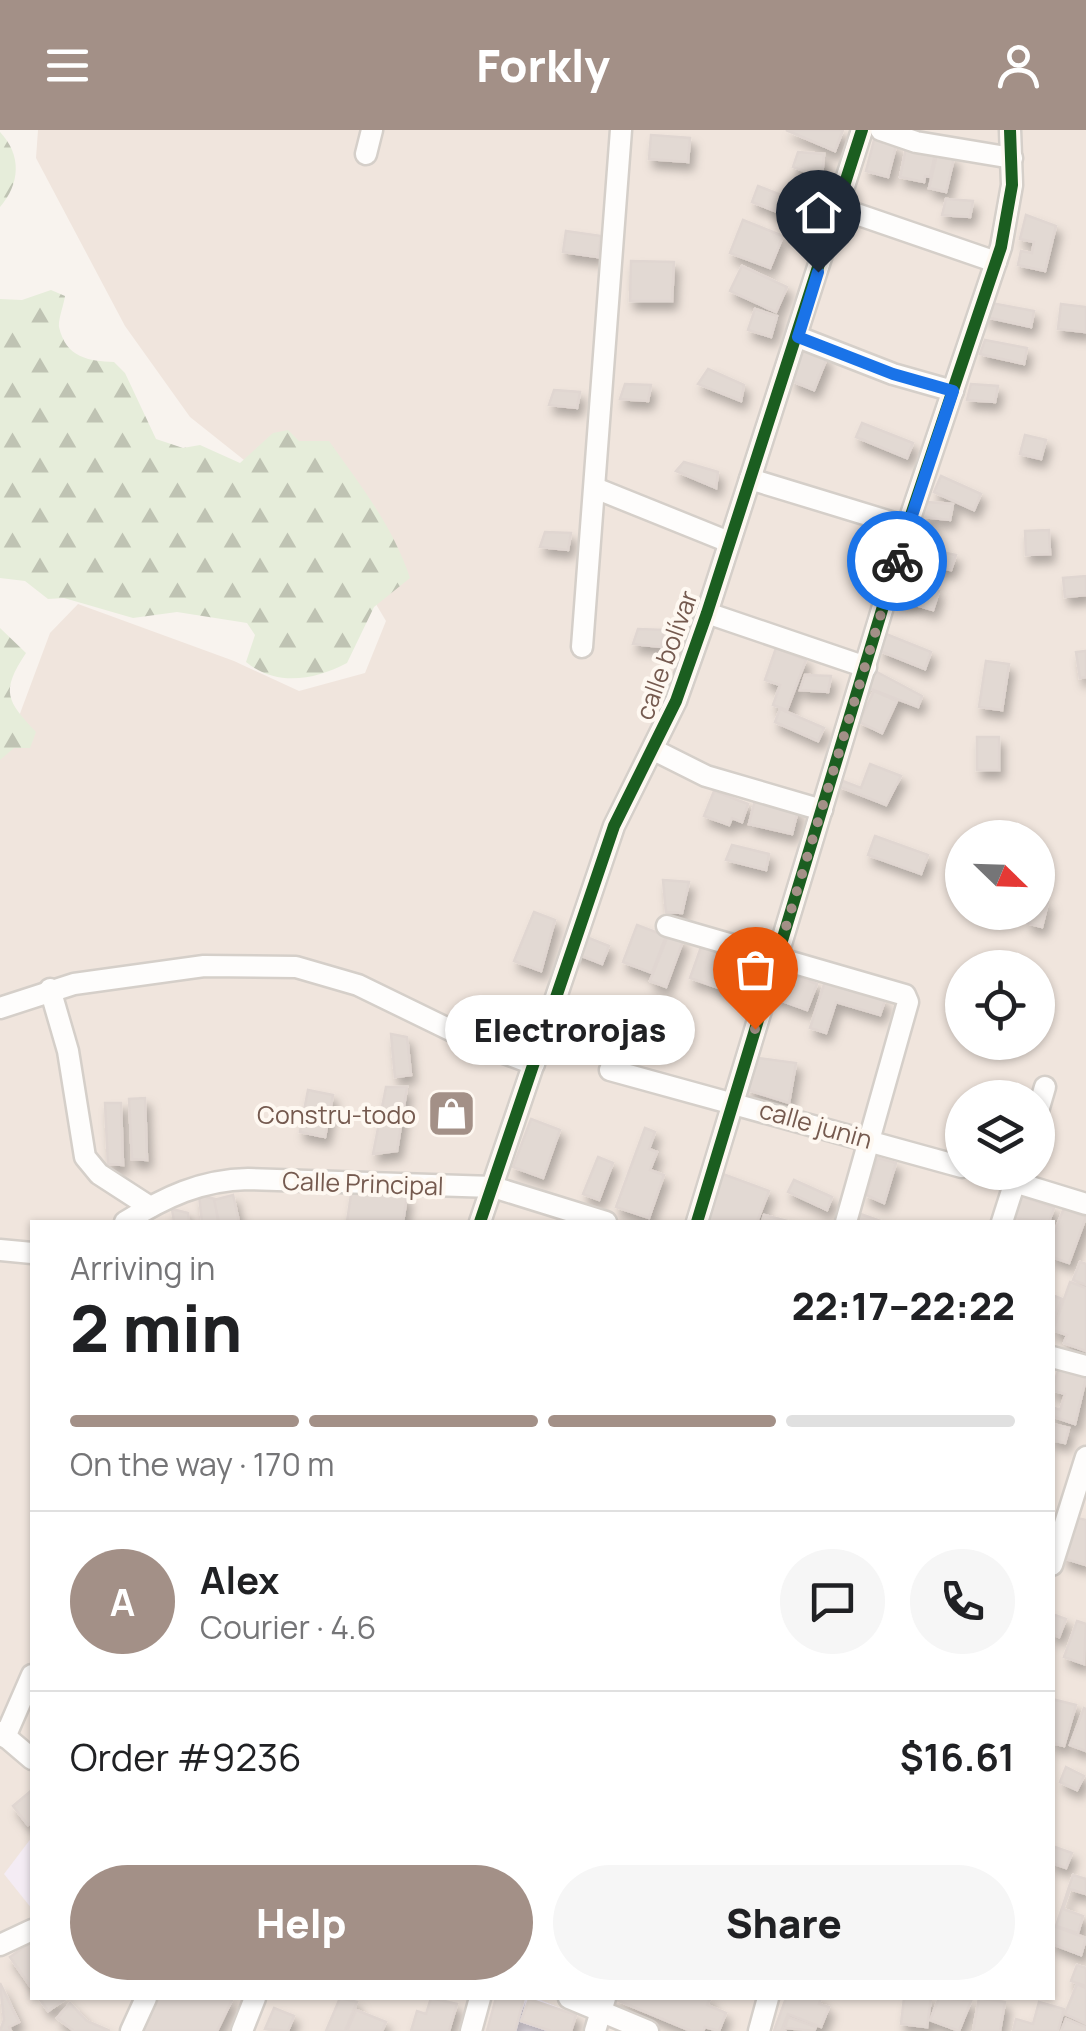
<!DOCTYPE html>
<meta charset="utf-8">
<style>
:root{--surface:#fff;--page:#f6f6f6;--text:#202124;--muted:#757577;--line:#e0e0e0;--accent:#a39087}
body{margin:0;font-family:Manrope,sans-serif;background:var(--page);color:var(--text);height:100vh;display:flex;flex-direction:column;font-size:38px;white-space:nowrap}
*{box-sizing:border-box;margin:0}
p{font-size:32px;color:var(--muted)}
.icon{flex:none;width:55px;height:55px;fill:none;stroke:currentColor;stroke-width:2;stroke-linecap:round;stroke-linejoin:round}
.map{position:relative;flex:1;overflow:hidden}
.sheet{position:absolute;left:30px;top:1090px;width:1025px;height:780px;display:flex;flex-direction:column;background:var(--surface);border-radius:0px;box-shadow:0 2px 8px #0004}
.sheet>*{flex:none}
.needle{width:65px;rotate:113deg}
.tools{position:absolute;left:945px;top:690px;display:grid;gap:20px}
.tools a{display:grid;place-items:center;width:110px;height:110px;border-radius:50%;background:var(--surface);box-shadow:0 2px 8px #0004;font-size:50px}
.pin{position:absolute;display:grid;place-items:center;width:85px;height:85px;color:#fff;margin:-102px -42px;border-radius:50% 50% 50% 0;rotate:-45deg;box-shadow:0 0 10px #0007}
.pin .icon{rotate:45deg}
.courier{position:absolute;display:grid;place-items:center;width:100px;height:100px;margin:-50px;border:8px solid #1a73e8;border-radius:50%;background:#fff;color:#222;box-shadow:0 2px 12px #0007}
.bubble{position:absolute;height:70px;border-radius:35px;background:var(--surface);box-shadow:0 2px 8px #0004;font-size:32px;font-weight:800;line-height:70px;text-align:center}
.headline em{font-style:normal;font-weight:800}
.headline div{display:flex;flex-direction:column-reverse}
.headline{display:flex;align-items:center;justify-content:space-between;height:170px;padding:0 40px}
h1{font-size:65px;font-weight:800;line-height:75px}
.bar{display:grid;grid-template-columns:repeat(4,1fr);gap:15px 10px;align-content:center;height:120px;padding:0 40px}
.bar i{height:12px;border-radius:8px;background:var(--line)}
.bar .on{background:var(--accent)}
.bar p{grid-column:span 4}
.line{display:flex;align-items:center;gap:25px;padding:0 40px;border-top:2px solid var(--line)}
.line div{flex:1}
.round{display:grid;place-items:center;flex:none;width:105px;height:105px;border-radius:52px;background:var(--page)}
.cta{display:flex;gap:20px;margin-top:auto;padding:20px 40px}
.cta a{flex:1;height:115px;border-radius:60px;background:var(--accent);color:#fff;font-size:40px;font-weight:800;line-height:115px;text-align:center}
.cta a+a{background:var(--page);color:var(--text)}
header{display:flex;justify-content:space-between;align-items:center;height:130px;padding:0 40px;background:var(--accent);color:#fff;font-size:45px;font-weight:800}
.map>svg:first-child{display:block}
.residential{fill:#f0e5dd;fill-rule:evenodd}
.education{fill:#f4ecf4}
.forest{fill:url(#forest-firs)}
.building{fill:#e2d9d3;stroke:#e0d6d1;stroke-width:2.5;filter:url(#shadow)}
.lines{fill:none;stroke-linecap:round;stroke-linejoin:round}
.minor-casing{stroke:#d5cfc9;stroke-width:25}
.minor{stroke:#fefdfc;stroke-width:20}
.cycleway-casing{stroke:#fef8f1;stroke-width:19}
.cycleway{stroke:#1b5e20;stroke-width:12}
.done{stroke:#a39087;stroke-width:10;stroke-dasharray:0 18}
.route{stroke:#1a73e8;stroke-width:12}
.labels{text-anchor:middle;dominant-baseline:central;stroke-width:8;stroke-linejoin:round;paint-order:stroke}
.street-label{font-size:25px;fill:#755a4f;stroke:#fef8f1}
.poi-label{font-size:25px;fill:#755a4f;stroke:#fef8f1;text-anchor:end}
</style>
<header><svg class="icon" aria-label="menu" viewBox="0 0 24 24"><path d="M4 6h16M4 12h16M4 18h16"/></svg>Forkly<svg class="icon" aria-label="person" viewBox="0 0 24 24"><circle cx="12" cy="8" r="4"/><path d="M4 21q1-7 8-7t8 7"/></svg></header>
<div class="map">
<svg width="1086" height="1901" viewBox="0 0 1086 1901">
<defs>
<pattern id="forest-firs" width="22" height="20" patternUnits="userSpaceOnUse" patternTransform="scale(2.5)"><rect width="22" height="20" fill="#e6edda"/><path d="M5 1l3.5 6h-7zM16 11l3.5 6h-7z" fill="#bfc3b3"/></pattern>
<filter id="shadow"><feDropShadow dx="4.5" dy="8" stdDeviation="5" flood-color="#0004"/></filter>
</defs>
<rect width="100%" height="100%" fill="#f8f3ee"/>
<path class="residential" d="M38 0H1086V1901H0V616L12 605 50 503 78 474 234 531 299 561 365 543 386 491 348 427 298 373 190 287 125 196 36 28ZM962 708H1038V782H962ZM962 838H1038V912H962ZM962 968H1038V1042H962ZM32 1092H1052V1868H32Z"/>
<g class="education">
<polygon points="32,1707 32,1779 4,1744"/>
<polygon points="496,1868 536,1868 574,1884 569,1901 487,1901"/>
</g>
<g class="forest">
<path d="M0 2C22 25 20 54 0 77Z"/>
<path d="M51 160 65 166C64 174 58 190 59 197 66 228 89 231 114 232L125 243 156 309 183 318 200 315 240 333 273 303 288 300 299 311H329C360 355 393 396 410 448L374 477 347 533C315 550 276 557 246 532L255 505 247 493 177 482 133 488 64 468 48 469 25 451 0 448V169L22 170Z"/>
<path d="M0 498 26 523C0 562 7 571 36 602L30 618H14L0 630Z"/>
</g>
<g class="building">
<polygon points="786,0 843,0 835,21"/>
<polygon points="651,5 690,8 688,32 649,29"/>
<polygon points="874,10 896,16 888,47 866,41"/>
<polygon points="906,18 935,24 930,47 925,46 924,52 900,47"/>
<polygon points="798,22 824,24 822,47 793,37"/>
<polygon points="937,24 954,28 946,62 929,58"/>
<polygon points="758,56 812,77 805,93 752,72"/>
<polygon points="946,69 973,71 970,87 942,85"/>
<polygon points="1026,85 1056,96 1045,141 1018,135 1021,121 1032,123 1034,112 1020,109"/>
<polygon points="743,90 783,106 770,138 730,123"/>
<polygon points="566,101 601,106 598,127 563,122"/>
<polygon points="631,131 674,132 672,171 630,171"/>
<polygon points="742,136 787,157 776,182 730,161"/>
<polygon points="991,173 1034,181 1031,197 986,187"/>
<polygon points="1061,174 1086,177 1086,202 1058,199"/>
<polygon points="755,179 777,186 771,207 748,200"/>
<polygon points="985,210 1027,218 1024,234 980,224"/>
<polygon points="804,219 827,228 814,260 792,251"/>
<polygon points="708,239 744,255 741,271 698,254"/>
<polygon points="625,254 651,255 648,271 620,269"/>
<polygon points="971,254 998,256 995,272 967,270"/>
<polygon points="554,260 580,262 577,278 549,275"/>
<polygon points="862,293 913,313 907,328 856,307"/>
<polygon points="1025,305 1046,310 1041,329 1020,324"/>
<polygon points="684,332 718,342 716,358 676,341"/>
<polygon points="941,346 981,364 974,380 934,362"/>
<polygon points="927,372 953,374 950,390 922,387"/>
<polygon points="1049,400 1050,424 1026,425 1025,401"/>
<polygon points="545,402 571,403 568,420 540,417"/>
<polygon points="916,417 956,425 951,440 911,432"/>
<polygon points="1086,446 1086,465 1065,467 1063,448"/>
<polygon points="899,450 939,461 933,480 894,469"/>
<polygon points="638,499 664,500 661,517 633,514"/>
<polygon points="886,504 931,522 925,539 880,521"/>
<polygon points="776,518 806,530 787,580 773,575 780,555 765,550"/>
<polygon points="1086,521 1086,547 1080,548 1076,522"/>
<polygon points="986,531 1009,534 1002,580 979,577"/>
<polygon points="875,541 922,566 918,577 868,558"/>
<polygon points="805,545 831,546 828,562 800,560"/>
<polygon points="874,561 897,571 882,603 859,592"/>
<polygon points="780,579 824,598 818,611 775,592"/>
<rect x="977" y="607" width="22" height="33"/>
<polygon points="870,634 901,646 886,675 838,656 840,650 861,658"/>
<polygon points="714,661 748,674 742,692 732,688 729,695 704,686"/>
<polygon points="755,670 798,680 792,704 749,694"/>
<polygon points="875,706 928,725 921,744 868,725"/>
<polygon points="732,715 769,724 766,740 726,730"/>
<polygon points="663,750 689,752 682,783 666,782"/>
<polygon points="1038,769 1048,772 1042,797 1027,793 1029,782 1038,782"/>
<polygon points="534,782 555,790 541,841 514,831"/>
<polygon points="637,795 666,806 652,843 623,832"/>
<polygon points="576,803 609,816 602,834 569,821"/>
<polygon points="668,805 683,811 666,857 650,851"/>
<polygon points="702,814 751,832 739,865 690,848"/>
<polygon points="775,838 817,854 807,880 777,869 780,863 768,858"/>
<polygon points="825,851 885,870 880,885 836,872 826,903 810,898"/>
<polygon points="599,871 619,879 604,916 584,909"/>
<polygon points="391,904 407,907 411,945 395,947"/>
<polygon points="758,928 796,933 789,973 748,960"/>
<polygon points="386,957 407,957 397,1021 373,1024"/>
<polygon points="308,960 333,965 325,1007 300,1002"/>
<polygon points="145,968 147,1030 132,1029 129,969"/>
<polygon points="105,973 121,973 123,1035 108,1034"/>
<polygon points="962,981 962,1012 952,1008"/>
<polygon points="531,989 560,1000 543,1048 513,1037"/>
<polygon points="645,998 655,1002 649,1019 657,1022 650,1040 664,1045 649,1088 616,1077"/>
<polygon points="598,1027 613,1033 599,1070 583,1064"/>
<polygon points="878,1028 896,1033 884,1073 866,1065"/>
<polygon points="720,1043 769,1061 757,1092 702,1092"/>
<polygon points="794,1050 832,1067 827,1080 788,1062"/>
<polygon points="352,1058 407,1066 403,1092 347,1092"/>
<polygon points="199,1065 215,1069 218,1092 202,1092"/>
<polygon points="233,1065 239,1092 219,1092 214,1070"/>
<polygon points="1021,1066 1054,1078 1049,1092 1013,1088"/>
<polygon points="1064,1078 1086,1087 1069,1133 1052,1127 1052,1108"/>
<polygon points="172,1079 188,1083 189,1092 174,1092"/>
<polygon points="855,1082 883,1092 851,1092"/>
<polygon points="764,1085 791,1092 762,1092"/>
<polygon points="1080,1132 1086,1134 1086,1155 1073,1150"/>
<polygon points="1070,1152 1086,1158 1086,1221 1064,1213 1067,1205 1053,1200"/>
<polygon points="1052,1165 1062,1169 1052,1193"/>
<polygon points="1059,1238 1086,1248 1075,1294 1052,1286 1052,1277 1060,1280 1065,1264 1052,1260"/>
<polygon points="1052,1294 1069,1298 1065,1313 1052,1310"/>
<polygon points="1077,1388 1086,1390 1086,1435 1063,1428"/>
<polygon points="1052,1484 1066,1489 1059,1507 1052,1504"/>
<polygon points="1077,1491 1086,1494 1084,1534 1064,1527"/>
<polygon points="1052,1569 1076,1575 1064,1616 1052,1613"/>
<polygon points="1084,1578 1086,1579 1086,1621 1070,1615"/>
<polygon points="1066,1637 1084,1646 1077,1660 1060,1652"/>
<polygon points="32,1660 32,1692 28,1695 13,1676"/>
<polygon points="1052,1716 1072,1723 1066,1738 1052,1733"/>
<polygon points="1073,1745 1086,1749 1086,1764 1070,1759 1063,1779 1083,1786 1078,1803 1056,1796"/>
<polygon points="1054,1796 1086,1808 1081,1825 1052,1814"/>
<polygon points="31,1812 32,1814 32,1859 10,1827"/>
<polygon points="1077,1835 1086,1838 1086,1856 1071,1851"/>
<polygon points="0,1853 19,1892 9,1897 11,1901 0,1901 4,1890"/>
<polygon points="1077,1854 1086,1858 1086,1894 1065,1884"/>
<polygon points="39,1868 67,1868 48,1881"/>
<polygon points="156,1868 233,1868 217,1901 140,1901"/>
<polygon points="340,1868 357,1872 345,1901 326,1901"/>
<polygon points="431,1868 457,1874 449,1901 411,1901 417,1881 426,1884"/>
<polygon points="496,1868 524,1868 515,1901 487,1901"/>
<polygon points="612,1868 711,1868 707,1875 726,1883 719,1901 705,1897 703,1901 691,1901"/>
<polygon points="786,1868 821,1868 819,1874 829,1877 821,1897 788,1884 782,1899 786,1901 774,1901"/>
<polygon points="904,1868 931,1868 927,1897 901,1894"/>
<polygon points="939,1868 971,1871 959,1901 930,1890"/>
<polygon points="979,1868 1005,1872 1000,1901 973,1901"/>
<polygon points="529,1869 576,1885 571,1901 551,1901 521,1891"/>
<polygon points="1039,1872 1064,1879 1058,1901 1013,1901 1016,1889 1033,1894"/>
<polygon points="70,1873 87,1891 110,1901 74,1901 57,1888"/>
<polygon points="274,1878 294,1886 288,1901 265,1899"/>
<polygon points="356,1880 386,1892 382,1901 347,1901"/>
<polygon points="788,1887 816,1897 814,1901 785,1898"/>
<polygon points="1066,1889 1086,1897 1086,1901 1061,1901"/>
</g>
<g class="lines">
<defs>
<g id="minor">
<polyline points="881,0 916,12 1012,28"/>
<polyline points="366,24 372,0"/>
<polyline points="839,78 996,132"/>
<polyline points="798,207 893,244 953,261"/>
<polyline points="750,349 907,397"/>
<polyline points="595,358 729,412"/>
<polyline points="707,483 866,537"/>
<polyline points="582,517 621,0"/>
<polyline points="654,620 706,646 822,680"/>
<polyline points="667,796 905,865 908,872 846,1092"/>
<polyline points="50,859 68,921 85,1027 99,1044 150,1077"/>
<polyline points="0,878 74,854 204,836 296,837 358,855 477,913 534,934"/>
<polyline points="610,940 962,1037"/>
<polyline points="1038,981 1045,957"/>
<polyline points="982,1042 1086,1074"/>
<path d="M125 1092C165 1067 201 1050 248 1049L493 1057 606 1092"/>
<polyline points="480,1092 614,696 676,571 707,483 862,0"/>
<polyline points="697,1092 907,397 1001,117 1012,55 1010,0"/>
<polyline points="1002,1092 1018,1042"/>
<polyline points="0,1120 32,1123"/>
<polyline points="1052,1227 1086,1236"/>
<polyline points="1052,1435 1086,1327"/>
<polyline points="0,1602 32,1629"/>
<polyline points="5,1607 32,1545"/>
<polyline points="0,1815 32,1800"/>
<polyline points="569,1868 648,1901"/>
<polyline points="131,1901 146,1868"/>
<polyline points="242,1901 255,1868"/>
<polyline points="471,1901 480,1868"/>
<polyline points="595,1901 605,1868"/>
<polyline points="759,1901 768,1868"/>
</g>
</defs>
<use href="#minor" class="minor-casing"/>
<use href="#minor" class="minor"/>
<defs>
<g id="cycleway">
<polyline points="480,1092 614,696 676,571 707,483 862,0"/>
<polyline points="697,1092 907,397 1001,117 1012,55 1010,0"/>
</g>
</defs>
<use href="#cycleway" class="cycleway-casing"/>
<use href="#cycleway" class="cycleway"/>
</g>
<g class="lines">
<polyline class="done" points="755,899 897,431"/>
<polyline class="route" points="818,142 798,207 893,244 953,261 897,431"/>
</g>
<defs>
<symbol id="shop-square" viewBox="-11 -11 22 22"><rect x="-9" y="-9" width="18" height="18" rx="4" fill="#a39087" stroke="#fef8f1"/><path d="M-5-2.5h2.3a2.7 3.5 0 0 1 5.4 0H5L5.5 6h-11ZM-1.5-2.5h3a1.5 2.3 0 0 0-3 0Z" fill="#fff"/></symbol>
</defs>
<g fill-rule="evenodd">
<use href="#shop-square" x="424" y="956" width="55" height="55"/>
</g>
<g class="labels">
<g class="street-label">
<text transform="translate(666 525) rotate(-70)">calle bolívar</text>
<text transform="translate(816 994) rotate(16)">calle junin</text>
<text transform="translate(363 1053) rotate(2)">Calle Principal</text>
</g>
<g class="poi-label">
<text x="416" y="984">Constru-todo</text>
</g>
</g>
</svg>
<div class="tools">
<a><svg class="needle" viewBox="-14 -14 28 28"><path d="M0-13l5 13h-10z" fill="#e53935"/><path d="M0 13l5-13h-10z" fill="#757577"/></svg></a>
<a><svg class="icon" aria-label="locate" viewBox="0 0 24 24"><circle cx="12" cy="12" r="6"/><path d="M12 2v4M12 18v4M2 12h4M18 12h4"/></svg></a>
<a><svg class="icon" aria-label="layers" viewBox="0 0 24 24"><path d="M12 4l9 5-9 5-9-5zM3 14l9 5 9-5"/></svg></a>
</div>
<div class="pin" style="left:755px;top:899px;background:#ea580c"><svg class="icon" aria-label="bag" viewBox="0 0 24 24"><path d="M5 8h14l-1 12H6zM9 8a3 3 0 0 1 6 0"/></svg></div>
<div class="pin" style="left:818px;top:142px;background:#1f2937"><svg class="icon" aria-label="home" viewBox="0 0 24 24"><path d="M3 11l9-7 9 7M6 9v11h12V9"/></svg></div>
<div class="courier" style="left:897px;top:431px"><svg class="icon" aria-label="bike" viewBox="0 0 24 24"><circle cx="6" cy="16" r="4"/><circle cx="18" cy="16" r="4"/><path d="M6 16l4-8h5l3 8M10 8l3 8H6M13 5h3"/></svg></div>
<div class="bubble" style="left:445px;top:865px;width:250px">Electrorojas</div>
<section class="sheet">
<div class="headline"><div><h1>2 min</h1><p>Arriving in</p></div><em>22:17–22:22</em></div>
<div class="bar"><i class="on"></i><i class="on"></i><i class="on"></i><i></i><p>On the way · 170 m</p></div>
<div class="line" style="height:180px"><b class="round" style="background:var(--accent);color:#fff">A</b><div><b>Alex</b><p>Courier · 4.6</p></div><a class="round"><svg class="icon" aria-label="chat" viewBox="0 0 24 24"><path d="M4 5h16v11H9l-5 4z"/></svg></a><a class="round"><svg class="icon" aria-label="phone" viewBox="0 0 24 24"><path d="M5 4h4l2 5-3 2q2 4 5 5l2-3 5 2v4C11 20 4 13 5 4z"/></svg></a></div>
<div class="line" style="height:130px"><div>Order #9236</div><b>$16.61</b></div>
<div class="cta"><a>Help</a><a>Share</a></div>
</section>
</div>
